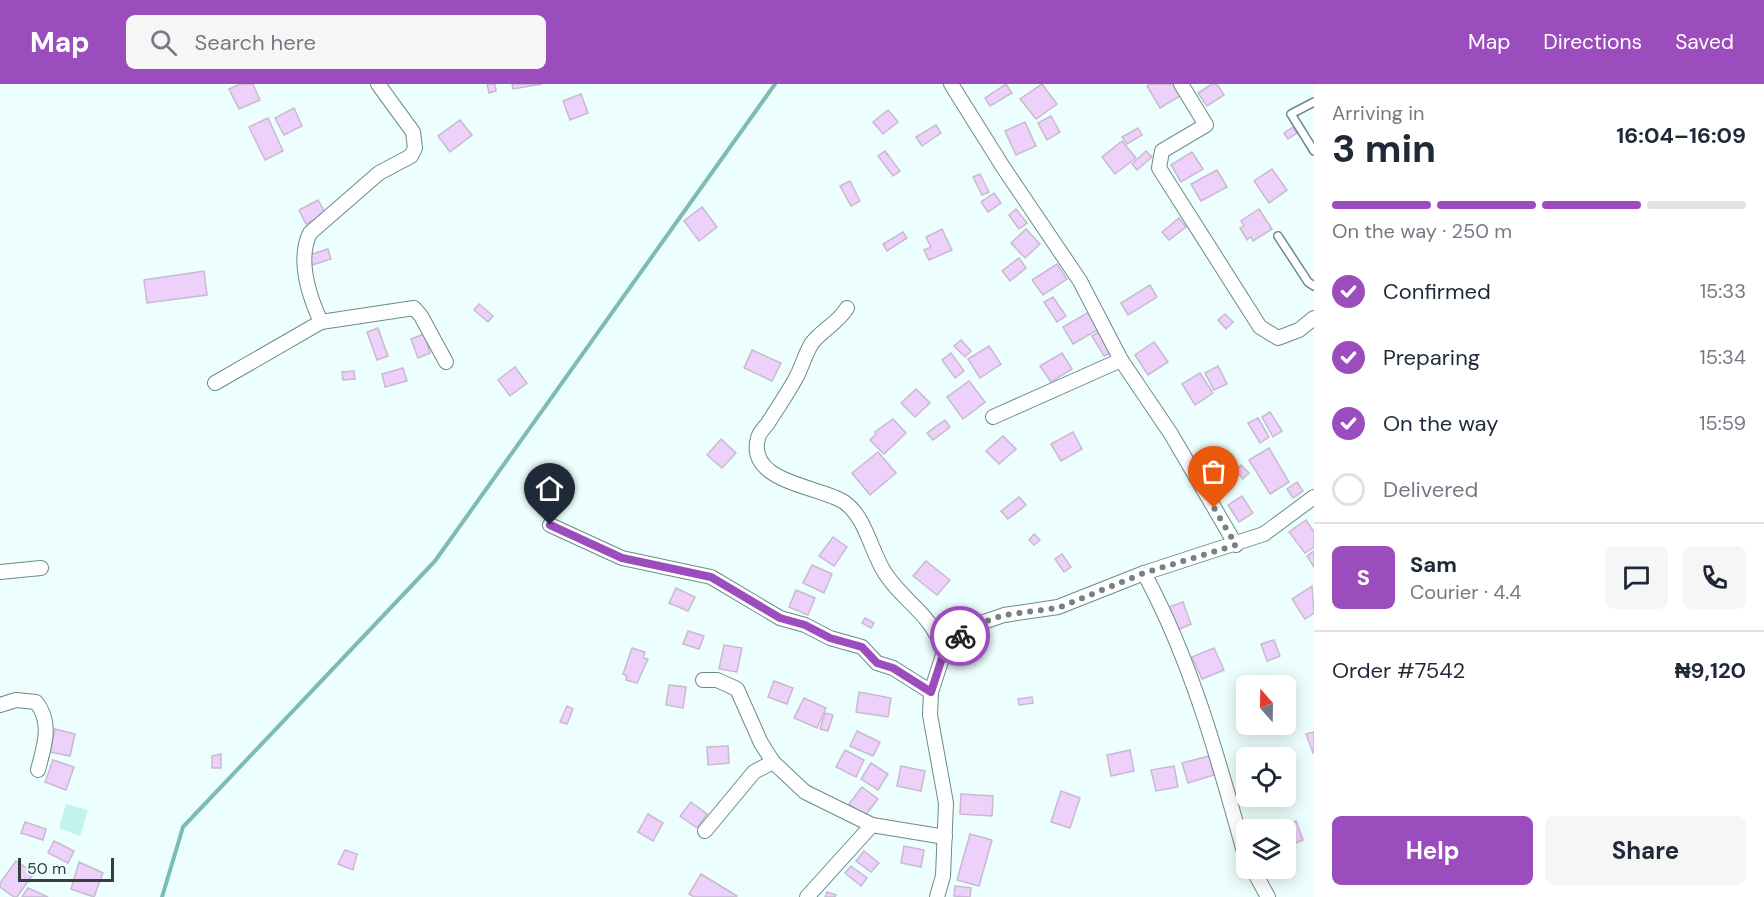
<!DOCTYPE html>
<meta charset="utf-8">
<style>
:root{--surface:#fff;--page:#f6f6f7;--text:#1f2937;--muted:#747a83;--line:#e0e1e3;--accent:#9c4dbd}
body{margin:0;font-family:"DM Sans",sans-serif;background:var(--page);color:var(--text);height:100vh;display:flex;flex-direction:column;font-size:22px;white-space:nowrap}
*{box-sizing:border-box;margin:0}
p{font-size:20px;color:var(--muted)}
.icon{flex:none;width:33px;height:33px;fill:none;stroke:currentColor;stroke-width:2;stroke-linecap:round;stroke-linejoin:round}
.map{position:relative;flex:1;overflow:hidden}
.panel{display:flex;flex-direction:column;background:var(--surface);width:450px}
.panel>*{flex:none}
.needle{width:39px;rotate:340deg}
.buttons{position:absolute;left:1236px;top:591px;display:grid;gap:12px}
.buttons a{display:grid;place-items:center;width:60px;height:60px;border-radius:9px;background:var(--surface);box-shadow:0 3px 15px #0003;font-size:30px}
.scale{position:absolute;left:18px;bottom:15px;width:96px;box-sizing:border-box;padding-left:6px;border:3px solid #33403f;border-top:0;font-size:16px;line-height:21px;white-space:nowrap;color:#33403f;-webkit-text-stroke:4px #ecfefd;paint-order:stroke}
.pin{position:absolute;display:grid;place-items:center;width:51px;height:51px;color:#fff;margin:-62px -26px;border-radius:50% 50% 50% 0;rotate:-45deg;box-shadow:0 0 6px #0007}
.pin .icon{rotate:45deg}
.courier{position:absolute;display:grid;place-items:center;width:60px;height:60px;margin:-30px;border:4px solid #9c4dbd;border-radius:50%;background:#fff;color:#222;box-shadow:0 2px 8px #0007}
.head em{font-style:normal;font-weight:700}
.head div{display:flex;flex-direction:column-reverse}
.head{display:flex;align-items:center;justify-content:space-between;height:102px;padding:0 18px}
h1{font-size:39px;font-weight:700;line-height:45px}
.bar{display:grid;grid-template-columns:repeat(4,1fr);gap:9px 6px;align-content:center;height:72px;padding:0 18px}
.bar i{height:8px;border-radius:4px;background:var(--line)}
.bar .active{background:var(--accent)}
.bar p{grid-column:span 4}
.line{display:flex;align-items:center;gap:15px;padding:0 18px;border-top:2px solid var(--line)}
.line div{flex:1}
.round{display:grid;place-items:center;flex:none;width:63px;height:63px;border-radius:9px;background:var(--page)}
ol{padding:0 18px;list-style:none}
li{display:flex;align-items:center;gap:18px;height:66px}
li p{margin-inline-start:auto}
li .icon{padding:6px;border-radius:50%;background:var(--accent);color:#fff;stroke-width:4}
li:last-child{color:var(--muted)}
li i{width:33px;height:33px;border:3px solid var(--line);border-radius:50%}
.action{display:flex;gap:12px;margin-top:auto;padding:12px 18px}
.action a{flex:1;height:69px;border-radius:9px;background:var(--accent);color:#fff;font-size:24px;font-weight:700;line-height:69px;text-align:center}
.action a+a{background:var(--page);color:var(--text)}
header{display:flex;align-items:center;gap:36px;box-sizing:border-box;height:84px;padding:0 30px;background:var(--accent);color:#fff}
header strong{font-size:28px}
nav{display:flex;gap:33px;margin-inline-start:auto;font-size:21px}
.search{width:420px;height:54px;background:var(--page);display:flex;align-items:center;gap:15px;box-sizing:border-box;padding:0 21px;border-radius:9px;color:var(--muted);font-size:22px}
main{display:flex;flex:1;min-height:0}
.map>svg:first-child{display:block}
.green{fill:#c2f3ef}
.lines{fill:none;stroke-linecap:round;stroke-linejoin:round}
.stream{stroke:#7dbbb7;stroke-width:4}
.building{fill:#edd1fb;stroke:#c8bacf;stroke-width:1.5}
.lane-casing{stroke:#6e8a88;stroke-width:10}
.street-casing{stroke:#6e8a88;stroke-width:16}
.lane{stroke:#fff;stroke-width:7}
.street{stroke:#fff;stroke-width:14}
.done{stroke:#748282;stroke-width:6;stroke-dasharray:0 10.8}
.route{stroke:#9c4dbd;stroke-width:8}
</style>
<header>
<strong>Map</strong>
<div class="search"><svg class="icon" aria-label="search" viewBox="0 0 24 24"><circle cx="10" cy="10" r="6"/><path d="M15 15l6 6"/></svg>Search here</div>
<nav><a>Map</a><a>Directions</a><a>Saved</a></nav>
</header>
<main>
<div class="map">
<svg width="1314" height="813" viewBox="0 0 1314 813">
<rect width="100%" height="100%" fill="#ecfefd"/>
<polygon class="green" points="66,720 88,726 80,752 59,744"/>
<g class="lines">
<polyline class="stream" points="162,813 183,743 435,477 775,0"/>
</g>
<g class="building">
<polygon points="240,0 253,0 260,16 239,25 229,5"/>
<polygon points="487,0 495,0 496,7 489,9"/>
<polygon points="512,0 542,0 513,5"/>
<polygon points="1006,0 1012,9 990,22 985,14"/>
<polygon points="1042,0 1057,20 1036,35 1020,15"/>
<polygon points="1150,0 1173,0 1180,12 1160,24 1147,2"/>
<polygon points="1212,0 1217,0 1224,11 1207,22 1198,9"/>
<polygon points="581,10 588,29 570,36 563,17"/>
<polygon points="294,24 302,42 284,51 275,34"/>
<polygon points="888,26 898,38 883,50 873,38"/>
<polygon points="1051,32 1060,48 1047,56 1038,39"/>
<polygon points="268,34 283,67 265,76 249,43"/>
<polygon points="460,36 472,51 450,68 438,52"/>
<polygon points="1025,38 1036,62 1016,71 1005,47"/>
<polygon points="936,41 941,49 922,62 916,53"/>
<polygon points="1293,43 1297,49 1288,55 1284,49"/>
<polygon points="1138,44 1142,51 1127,60 1122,53"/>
<polygon points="1122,57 1136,74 1115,90 1102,73"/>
<polygon points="885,67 900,87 893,92 878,72"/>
<polygon points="1146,67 1152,73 1137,86 1132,80"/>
<polygon points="1192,68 1203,85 1181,98 1171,81"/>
<polygon points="1272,85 1287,106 1269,119 1254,97"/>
<polygon points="1217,86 1227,103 1201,117 1191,100"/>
<polygon points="980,90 989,108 982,111 973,93"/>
<polygon points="850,97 860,117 851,122 840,102"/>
<polygon points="994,109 1001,119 988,128 981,118"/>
<polygon points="318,116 326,130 306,140 299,126"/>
<polygon points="702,123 717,143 699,157 684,137"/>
<polygon points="1016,125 1027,139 1019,145 1009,131"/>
<polygon points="1259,125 1272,145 1253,157 1251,153 1247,156 1240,144 1244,142 1241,137"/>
<polygon points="1179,134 1186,143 1169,156 1162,148"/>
<polygon points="942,145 952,166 929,176 924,166 931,163 926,153"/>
<polygon points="1026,145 1040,160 1025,174 1011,159"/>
<polygon points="903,148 907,154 887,167 883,160"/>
<polygon points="328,165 331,175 309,182 306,172"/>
<polygon points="1019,174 1026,184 1010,197 1002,187"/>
<polygon points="1057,180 1067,195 1043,211 1032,196"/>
<polygon points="204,187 207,211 147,219 144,196"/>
<polygon points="1150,201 1157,213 1128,231 1121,219"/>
<polygon points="1053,213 1066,232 1057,238 1044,218"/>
<polygon points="479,220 493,232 488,238 474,226"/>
<polygon points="1089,228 1099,245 1073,260 1063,243"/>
<polygon points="1225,230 1233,238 1226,245 1218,236"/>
<polygon points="378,244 388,272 377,276 367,248"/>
<polygon points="1100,247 1112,268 1104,272 1092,252"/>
<polygon points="424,250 430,269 418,274 411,255"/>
<polygon points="961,256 971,267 965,273 954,262"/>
<polygon points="1154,258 1168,278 1148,291 1135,271"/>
<polygon points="989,262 1001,280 980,294 968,275"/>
<polygon points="752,266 781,279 772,297 744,284"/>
<polygon points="951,269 964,287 955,294 942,276"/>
<polygon points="1062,269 1072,285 1051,298 1040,282"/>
<polygon points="1218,282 1227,300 1214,306 1205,289"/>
<polygon points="515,283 527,299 510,312 498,296"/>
<polygon points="403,284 407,297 385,303 382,290"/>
<polygon points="354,287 355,295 343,296 342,288"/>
<polygon points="1200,289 1213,309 1195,321 1182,300"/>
<polygon points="969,297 985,318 963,335 947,313"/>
<polygon points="916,305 930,319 915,333 901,319"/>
<polygon points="1270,328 1282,347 1273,353 1262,333"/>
<polygon points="1258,334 1269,353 1260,359 1248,339"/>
<polygon points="893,335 906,349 884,370 870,356 876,350 875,348"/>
<polygon points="945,336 950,343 933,356 927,349"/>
<polygon points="1073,348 1082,365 1061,377 1051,360"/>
<polygon points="1003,352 1016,365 999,380 986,367"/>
<polygon points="721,355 736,369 722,384 707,371"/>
<polygon points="1269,364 1289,398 1270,410 1249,376"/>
<polygon points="878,368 896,389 870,411 852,389"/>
<polygon points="1222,369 1229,381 1210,393 1203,382"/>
<polygon points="1241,381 1249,389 1243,395 1236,387"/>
<polygon points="1297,398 1303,407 1293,414 1287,405"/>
<polygon points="1242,412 1253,429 1239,438 1228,421"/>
<polygon points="1019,413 1026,421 1008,435 1001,427"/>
<polygon points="1306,436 1314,448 1314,463 1305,469 1289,448"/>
<polygon points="1034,450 1040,456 1034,461 1029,456"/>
<polygon points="833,453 847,463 834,482 819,472"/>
<polygon points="1314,467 1314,483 1307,472"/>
<polygon points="1062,470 1071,483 1064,488 1055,475"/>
<polygon points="926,477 950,496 937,511 913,492"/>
<polygon points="812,481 832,490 824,509 803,499"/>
<polygon points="1312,502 1314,529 1305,535 1292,515"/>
<polygon points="676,504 695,513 688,527 669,519"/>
<polygon points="796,506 815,514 808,531 789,523"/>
<polygon points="1183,518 1191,540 1178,546 1169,523"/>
<polygon points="865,534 874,539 871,544 862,539"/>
<polygon points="688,547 704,552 699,565 683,560"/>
<polygon points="1274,556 1280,572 1267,577 1261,560"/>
<polygon points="724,561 742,564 737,588 719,585"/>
<polygon points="632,564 645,568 643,574 648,575 637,599 626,596 627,592 623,590"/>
<polygon points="1214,564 1224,586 1202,595 1192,573"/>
<polygon points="774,597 793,604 787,620 768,613"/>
<polygon points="669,601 686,603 683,624 666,621"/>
<polygon points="859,608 891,614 888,633 856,628"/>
<polygon points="1032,613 1033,619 1019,621 1018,615"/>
<polygon points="804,614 826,624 817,644 794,634"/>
<polygon points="567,622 573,625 567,640 560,638"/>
<polygon points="825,629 833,631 828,647 820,645"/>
<polygon points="55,645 75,650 70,672 50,668"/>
<polygon points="857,647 880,658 873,672 850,662"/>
<polygon points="1314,648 1314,668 1313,669 1306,650"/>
<polygon points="728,662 729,679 708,681 707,663"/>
<polygon points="845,666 864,676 856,693 836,683"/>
<polygon points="1130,666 1134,687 1111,692 1107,671"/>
<polygon points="221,670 221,684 212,684 212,672"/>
<polygon points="1209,672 1214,691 1188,699 1182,679"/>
<polygon points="53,676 74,683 66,706 45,698"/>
<polygon points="871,679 888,690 878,706 861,695"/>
<polygon points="901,682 925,687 921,707 897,702"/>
<polygon points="1174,682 1178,703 1156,707 1151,686"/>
<polygon points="862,703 878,715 865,732 849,720"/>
<polygon points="1061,707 1080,714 1070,744 1051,738"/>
<polygon points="961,710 993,712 992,732 960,730"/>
<polygon points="691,718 707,730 697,744 680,732"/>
<polygon points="648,730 663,739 653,757 638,748"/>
<polygon points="1296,737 1303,756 1286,763 1286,746 1279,744"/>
<polygon points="25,738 46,745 43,756 21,749"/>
<polygon points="970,750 992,756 979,802 957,796"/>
<polygon points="54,757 74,767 68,779 48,769"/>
<polygon points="904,762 924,766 921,783 901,779"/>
<polygon points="345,766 357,770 353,786 338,780"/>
<polygon points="864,767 879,779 871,788 856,777"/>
<polygon points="16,777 34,789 17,813 14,813 0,803 0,799"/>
<polygon points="79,778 103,789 94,813 71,805"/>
<polygon points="851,782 867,794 861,802 845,789"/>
<polygon points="701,790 737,812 736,813 694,813 689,810"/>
<polygon points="955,802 971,804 970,813 954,812"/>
<polygon points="28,804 48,813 22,813"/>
<polygon points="827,808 836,811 835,813 825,813"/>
</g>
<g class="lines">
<defs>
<g id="lane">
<polyline points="1314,18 1291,30 1314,67"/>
<polyline points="1278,152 1308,198 1314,202"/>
</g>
<g id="street">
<polyline points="951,0 1003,83 1080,197 1121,276 1171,350 1236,461"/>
<polyline points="1181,0 1206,41 1162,67 1159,84 1260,243 1278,254 1299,246 1314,234"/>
<path d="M847 224C838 239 822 246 812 259 806 268 802 282 797 292 788 309 778 323 768 339 765 343 759 349 758 354 746 399 820 402 844 418 866 433 871 468 885 489 905 520 930 527 944 568"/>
<polyline points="321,238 414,224 421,232 446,278"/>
<path d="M215 299 321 238C309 212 297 176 310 149L379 89 411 72 415 64 413 48 378 0"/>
<polyline points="993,333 1121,276"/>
<polyline points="550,441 622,474 711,493 780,534 805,541 830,554 862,563 877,579 893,584 931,608"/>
<polyline points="0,488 41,484"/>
<path d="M1144 489C1192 578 1219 677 1246 775"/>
<polyline points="703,596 717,596 737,605 761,659 773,678 805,708 872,741 945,753"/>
<path d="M0 621 16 616 36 618C53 639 44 662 38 686"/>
<polyline points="705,747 754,688 773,678"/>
<polyline points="1252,784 1268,813"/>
<polyline points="807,813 872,741"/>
<polyline points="937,813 943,792 946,719 930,631 931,608 944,568 958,553 975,541 1004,531 1058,523 1144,489 1264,450 1314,413"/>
</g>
</defs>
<use href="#lane" class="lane-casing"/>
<use href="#street" class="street-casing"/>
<use href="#lane" class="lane"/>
<use href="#street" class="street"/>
</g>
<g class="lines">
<polyline class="done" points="960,552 975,541 1004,531 1058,524 1144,489 1236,461 1214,424"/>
<polyline class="route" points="550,441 622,474 711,493 780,534 805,541 830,554 862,563 877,579 893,584 931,608 944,568 960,552"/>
</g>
</svg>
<div class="buttons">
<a><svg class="needle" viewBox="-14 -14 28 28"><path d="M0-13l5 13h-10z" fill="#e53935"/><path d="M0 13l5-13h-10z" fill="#747a83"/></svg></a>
<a><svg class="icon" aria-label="locate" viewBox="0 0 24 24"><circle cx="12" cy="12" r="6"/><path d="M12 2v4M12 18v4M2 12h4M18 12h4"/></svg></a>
<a><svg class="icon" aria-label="layers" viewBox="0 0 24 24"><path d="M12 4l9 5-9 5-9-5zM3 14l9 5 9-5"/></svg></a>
</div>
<div class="scale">50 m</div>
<div class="pin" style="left:1214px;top:424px;background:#ea580c"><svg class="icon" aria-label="bag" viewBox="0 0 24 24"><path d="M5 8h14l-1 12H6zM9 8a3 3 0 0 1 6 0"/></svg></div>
<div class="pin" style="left:550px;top:441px;background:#1f2937"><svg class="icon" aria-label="home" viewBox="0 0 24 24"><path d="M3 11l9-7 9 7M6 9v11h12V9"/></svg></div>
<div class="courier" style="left:960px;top:552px"><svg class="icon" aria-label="bike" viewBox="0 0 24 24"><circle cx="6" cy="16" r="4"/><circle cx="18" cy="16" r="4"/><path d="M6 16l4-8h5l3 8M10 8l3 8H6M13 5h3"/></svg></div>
</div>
<section class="panel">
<div class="head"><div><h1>3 min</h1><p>Arriving in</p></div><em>16:04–16:09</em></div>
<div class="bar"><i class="active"></i><i class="active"></i><i class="active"></i><i></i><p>On the way · 250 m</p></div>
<ol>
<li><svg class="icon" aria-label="check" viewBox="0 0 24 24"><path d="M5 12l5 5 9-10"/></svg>Confirmed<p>15:33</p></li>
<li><svg class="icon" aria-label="check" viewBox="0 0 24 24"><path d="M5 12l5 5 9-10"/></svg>Preparing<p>15:34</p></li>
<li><svg class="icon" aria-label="check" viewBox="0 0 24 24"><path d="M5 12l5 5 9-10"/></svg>On the way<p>15:59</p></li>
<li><i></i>Delivered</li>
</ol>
<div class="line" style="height:108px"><b class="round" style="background:var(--accent);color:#fff">S</b><div><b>Sam</b><p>Courier · 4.4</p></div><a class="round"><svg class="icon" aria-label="chat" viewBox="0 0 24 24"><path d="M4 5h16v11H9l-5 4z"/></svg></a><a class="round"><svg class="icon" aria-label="phone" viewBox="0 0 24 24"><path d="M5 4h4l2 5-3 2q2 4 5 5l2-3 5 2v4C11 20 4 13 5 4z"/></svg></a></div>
<div class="line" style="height:78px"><div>Order #7542</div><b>₦9,120</b></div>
<div class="action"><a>Help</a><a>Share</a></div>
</section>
</main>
